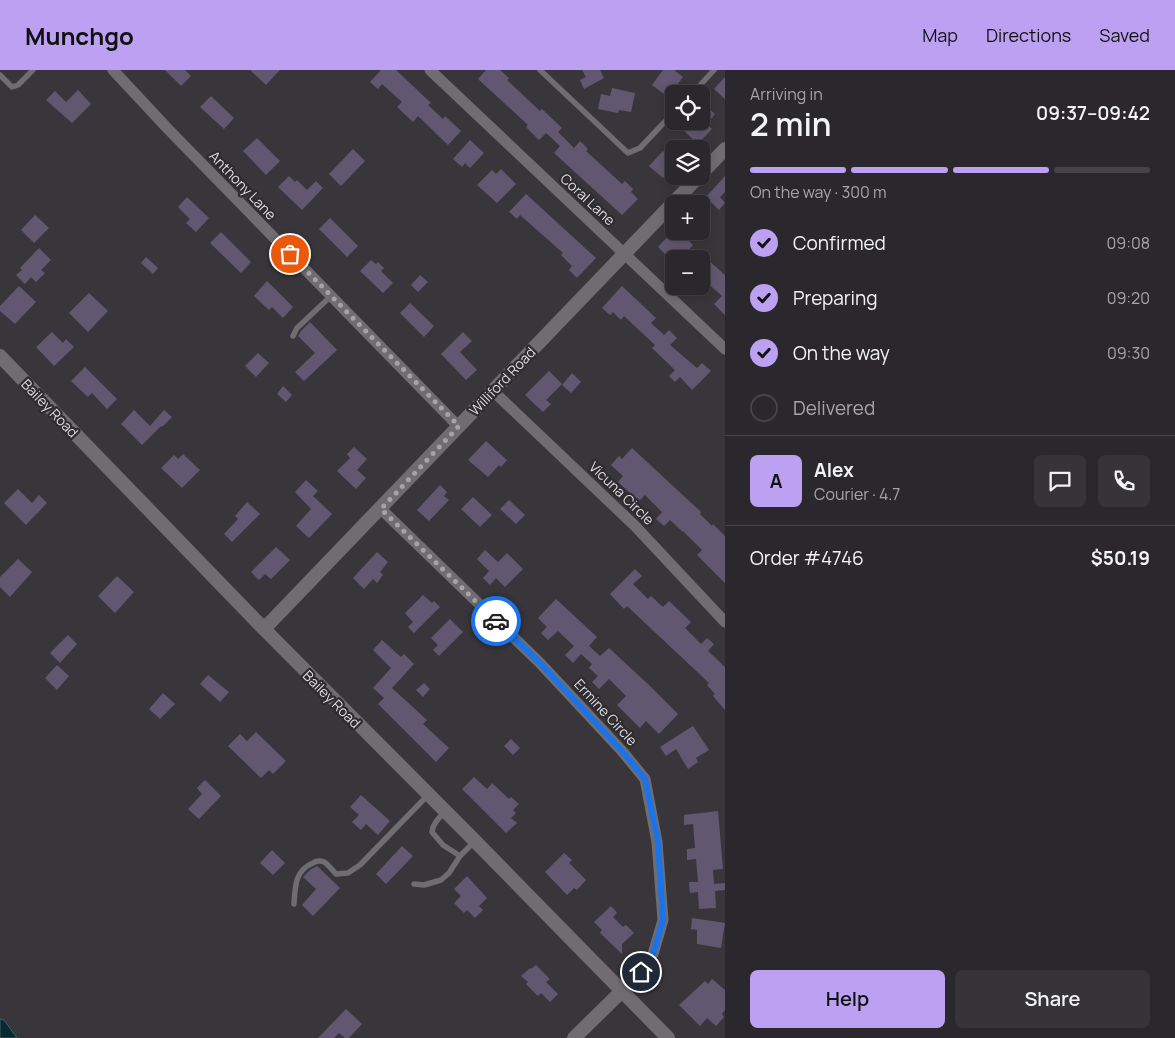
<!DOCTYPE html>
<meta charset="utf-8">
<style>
:root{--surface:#2a282c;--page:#363438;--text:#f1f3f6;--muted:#a5a6a9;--line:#464448;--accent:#bca0f2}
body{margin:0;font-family:Manrope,sans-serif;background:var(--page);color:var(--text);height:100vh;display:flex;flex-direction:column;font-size:19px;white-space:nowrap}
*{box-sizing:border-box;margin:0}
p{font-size:16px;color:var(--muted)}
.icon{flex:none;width:28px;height:28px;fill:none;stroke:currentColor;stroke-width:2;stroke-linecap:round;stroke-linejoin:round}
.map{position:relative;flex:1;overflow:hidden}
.side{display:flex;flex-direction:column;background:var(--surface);width:450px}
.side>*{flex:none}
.controls{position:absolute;left:665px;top:15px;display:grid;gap:10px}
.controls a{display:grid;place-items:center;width:45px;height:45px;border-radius:8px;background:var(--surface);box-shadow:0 2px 8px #0003,0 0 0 1px var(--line);font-size:25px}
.pin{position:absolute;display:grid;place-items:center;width:42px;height:42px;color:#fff;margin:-21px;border:2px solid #fff;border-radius:50%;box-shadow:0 1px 5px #0007}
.courier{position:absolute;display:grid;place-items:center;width:50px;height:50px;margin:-25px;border:4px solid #1a73e8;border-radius:50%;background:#fff;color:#222;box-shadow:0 1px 6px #0007}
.head em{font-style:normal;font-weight:600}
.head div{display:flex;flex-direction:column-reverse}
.head{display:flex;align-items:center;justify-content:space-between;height:85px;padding:0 25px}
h1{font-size:32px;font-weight:600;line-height:38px}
.bar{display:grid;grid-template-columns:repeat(4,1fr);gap:8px 5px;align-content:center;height:60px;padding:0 25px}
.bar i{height:6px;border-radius:4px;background:var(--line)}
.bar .selected{background:var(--accent)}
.bar p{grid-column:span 4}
.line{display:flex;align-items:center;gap:12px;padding:0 25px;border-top:1px solid var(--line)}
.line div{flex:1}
.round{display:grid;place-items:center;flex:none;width:52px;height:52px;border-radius:8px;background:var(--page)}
ol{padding:0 25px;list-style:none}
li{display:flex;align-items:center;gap:15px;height:55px}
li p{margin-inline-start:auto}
li .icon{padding:5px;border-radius:50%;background:var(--accent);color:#111;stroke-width:4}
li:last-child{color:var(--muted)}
li i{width:28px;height:28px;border:2px solid var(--line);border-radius:50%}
.primary-button{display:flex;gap:10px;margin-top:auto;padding:10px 25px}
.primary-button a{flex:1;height:58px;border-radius:8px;background:var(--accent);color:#111;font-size:20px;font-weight:600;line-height:58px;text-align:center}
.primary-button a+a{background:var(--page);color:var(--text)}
header{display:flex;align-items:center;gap:30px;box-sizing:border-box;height:70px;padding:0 25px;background:var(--accent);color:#111}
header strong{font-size:24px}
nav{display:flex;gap:28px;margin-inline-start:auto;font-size:18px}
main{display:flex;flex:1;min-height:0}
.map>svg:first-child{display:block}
.water{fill:#062932;stroke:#475f66}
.building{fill:#625770}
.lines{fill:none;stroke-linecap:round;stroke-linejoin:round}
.service{stroke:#6f6d72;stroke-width:5.5}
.minor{stroke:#6f6d72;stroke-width:11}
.tertiary{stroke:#6f6d72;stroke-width:14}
.done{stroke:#a4a3a6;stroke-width:5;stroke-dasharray:0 9}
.route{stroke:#1a73e8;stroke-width:6}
.labels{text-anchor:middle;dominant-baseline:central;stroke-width:4.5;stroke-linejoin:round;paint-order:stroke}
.street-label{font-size:14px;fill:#dedde0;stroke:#2e2c30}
</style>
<header>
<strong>Munchgo</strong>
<nav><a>Map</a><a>Directions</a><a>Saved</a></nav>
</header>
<main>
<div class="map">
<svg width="725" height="968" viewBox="0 0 725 968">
<rect width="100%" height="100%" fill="#38363a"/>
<polygon class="water" points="0,949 4,950 17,968 0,968"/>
<g class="building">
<polygon points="165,0 185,0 191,6 181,16"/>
<polygon points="250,0 280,0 266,15"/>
<polygon points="381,0 396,0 431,33 428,35 443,49 445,46 461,61 448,75 418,46 413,52 397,37 402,32 382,14 378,19 370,12"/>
<polygon points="486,0 500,0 509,8 507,10 540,41 542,39 562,58 558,62 574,78 580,71 588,79 586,81 622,114 625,111 633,119 631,122 638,129 622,145 554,83 560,76 546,63 539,70 526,57 528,55 478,9"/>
<polygon points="582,0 600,0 604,8 584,19 580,10 586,7"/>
<polygon points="663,0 674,0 683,7 668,27 652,15"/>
<polygon points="725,7 725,29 714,19"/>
<polygon points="612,18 635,23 631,42 619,40 618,43 598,39 601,24 610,26"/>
<polygon points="78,20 91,34 72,53 46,30 55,21 66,32"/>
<polygon points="211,26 234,48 224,59 200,37"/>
<polygon points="706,36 715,44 707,54 712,59 698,74 683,60 692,51 701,51 701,41"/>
<polygon points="257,68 280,91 266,105 243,81"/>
<polygon points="470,70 484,83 470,98 465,93 462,97 453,89"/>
<polygon points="674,76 674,97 663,108 649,96 663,81 666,85"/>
<polygon points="353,79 365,91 341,116 329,104"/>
<polygon points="501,99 516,114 497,133 477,115 492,100 496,104"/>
<polygon points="289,106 295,112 297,110 307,120 316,111 323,118 302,140 278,117"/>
<polygon points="725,106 725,122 720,127 725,133 719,140 706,127"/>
<polygon points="526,124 596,188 577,208 569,200 572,196 561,185 563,183 520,145 517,149 509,142"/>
<polygon points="187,127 209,148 196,162 186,153 190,149 178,137"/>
<polygon points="35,145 49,158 34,173 21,160"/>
<polygon points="330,148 358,176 347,187 319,159"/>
<polygon points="673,161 679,161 693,175 680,189 670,189 658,177"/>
<polygon points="221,162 251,192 241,203 210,173"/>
<polygon points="39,178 51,190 41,200 45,203 36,212 31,207 25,214 16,205 22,200 20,198"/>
<polygon points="146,187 158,198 153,204 141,193"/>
<polygon points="706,188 725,205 725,245 714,234 722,226 705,211 701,215 701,193"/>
<polygon points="371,190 376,194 378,192 384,198 381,201 393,213 383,223 360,201"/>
<polygon points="420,205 428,212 418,222 411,215"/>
<polygon points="267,211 293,237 283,248 272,237 269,240 254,226"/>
<polygon points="19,216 36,232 15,254 0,241 0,236"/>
<polygon points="622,216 656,248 651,253 664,265 669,260 677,268 670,275 697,298 702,293 711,301 692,320 680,307 675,312 669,306 675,300 652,278 655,275 624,246 621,250 613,242 610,245 602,238"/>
<polygon points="89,223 108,241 88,262 69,243"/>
<polygon points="410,233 434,256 424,267 400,243"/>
<polygon points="310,252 337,280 304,311 295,302 315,283 298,266 301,261"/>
<polygon points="52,262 63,273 66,269 74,277 54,296 36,277"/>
<polygon points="463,262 472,271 460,282 477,300 466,310 441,284"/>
<polygon points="258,283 269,293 256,307 245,296"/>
<polygon points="85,297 117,329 107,339 92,323 88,327 71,311"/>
<polygon points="549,301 562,314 546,330 551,334 543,342 525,325"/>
<polygon points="572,303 581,312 571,323 562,315"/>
<polygon points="283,316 292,325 286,332 277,324"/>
<polygon points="134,340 150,356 164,340 172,347 162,357 161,356 142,375 121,354"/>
<polygon points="486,371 507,390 501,397 499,395 488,407 468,390"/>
<polygon points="354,377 367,389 357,400 366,408 356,419 337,401 350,388 347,384"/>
<polygon points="632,378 701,442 700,444 712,456 713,454 725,466 725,513 697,485 702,480 683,461 683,462 670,450 664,456 656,449 662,442 645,425 639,431 618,412 623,406 611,395 619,386 622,389"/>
<polygon points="183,384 200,400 182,418 161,398 174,385 178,389"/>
<polygon points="306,410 318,421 313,426 332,444 309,468 296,456 311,439 295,422"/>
<polygon points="440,415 447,422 444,426 449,430 429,451 417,440"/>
<polygon points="18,419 32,433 39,425 47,433 26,455 4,433"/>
<polygon points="473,427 492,445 480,457 461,439"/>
<polygon points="509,430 525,445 516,454 500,439"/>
<polygon points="247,432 260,444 232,472 224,464 238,449 235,446"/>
<polygon points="276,477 290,490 271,509 265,504 259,510 251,502"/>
<polygon points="485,480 498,492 507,483 523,499 505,517 496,508 490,515 483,508 489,501 477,489"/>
<polygon points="377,482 388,492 380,502 383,505 377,513 373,509 364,519 353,508"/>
<polygon points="18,489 32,502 10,527 0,517 0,507"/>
<polygon points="635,499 642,506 633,514 648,529 651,526 663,537 669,531 691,552 685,558 701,574 707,568 714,574 708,581 725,597 725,640 713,626 715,624 707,615 709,613 627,536 624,539 610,524"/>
<polygon points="117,506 134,522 115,543 98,526"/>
<polygon points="423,525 432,533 434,531 440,537 414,563 408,557 413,552 405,543"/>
<polygon points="556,529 597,567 589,576 600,586 609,578 650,616 678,644 659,664 646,651 640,658 617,635 626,626 609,609 599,619 592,612 598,606 589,598 592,594 581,584 573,593 565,585 574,576 558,561 548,570 541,563 547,557 538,548"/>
<polygon points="450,549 463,562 439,586 433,580 438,575 431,568"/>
<polygon points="68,565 77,574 60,593 50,583"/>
<polygon points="382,570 401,587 404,584 414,594 392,618 427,650 423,654 449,678 436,692 378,634 384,628 373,618 391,598 373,580"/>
<polygon points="57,595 69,606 57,620 45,608"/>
<polygon points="208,605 229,622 220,632 200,614"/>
<polygon points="424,613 430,619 423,627 416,620"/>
<polygon points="163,623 175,634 160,649 149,639"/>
<polygon points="693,656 709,680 696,688 698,692 688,699 676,679 666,686 660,677"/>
<polygon points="256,662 286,691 273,704 269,700 261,708 228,676 240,664 247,671"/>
<polygon points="511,669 520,678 513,685 504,676"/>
<polygon points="474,707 487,719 492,713 509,729 511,727 519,734 513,740 516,743 511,748 517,753 506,763 462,719"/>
<polygon points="205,710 221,726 199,749 188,739 202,724 197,718"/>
<polygon points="361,725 390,751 378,765 366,754 361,760 352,752 359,745 350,737"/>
<polygon points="718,741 723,799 713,800 714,814 725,813 725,820 715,821 716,838 699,839 698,822 690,823 689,812 698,812 696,789 687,790 687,779 695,778 693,754 684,755 684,745"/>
<polygon points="402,776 413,786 386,814 376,804"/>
<polygon points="272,780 285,793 273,805 260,793"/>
<polygon points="564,783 572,790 569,793 586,810 577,820 574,818 567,825 545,802"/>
<polygon points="317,796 340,818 313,846 302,835 316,819 303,807 310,800"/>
<polygon points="467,806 487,828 479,836 483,840 475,848 467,840 464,843 454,833 461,826 454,819"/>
<polygon points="611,836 617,843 613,847 623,857 626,855 634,863 622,874 622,884 600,863 602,860 594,852"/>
<polygon points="692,848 725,853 721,878 697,874 697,860 691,859"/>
<polygon points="536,895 550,909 546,912 558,924 550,932 541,923 538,926 526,914 528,912 521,906 530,898 531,899"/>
<polygon points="712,909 725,920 725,940 722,944 724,947 716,956 707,948 700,956 679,935 705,911 708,914"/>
<polygon points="346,939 362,954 349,968 345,968 339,963 334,968 318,968"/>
</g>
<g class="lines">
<g class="service">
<polyline points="540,0 628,83 640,78 674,42"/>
<polyline points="0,5 12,17 18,15 33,0"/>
<polyline points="692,24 714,0"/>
<polyline points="293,266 297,258 331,226"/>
<path d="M445 742C439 748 433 753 432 762L443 775 460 786"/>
<polyline points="414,814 424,815 441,810 449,803 460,786 475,771"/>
<path d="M294 834C295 817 295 800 313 793 316 791 321 790 324 792 328 794 332 800 336 804L348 803 360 795 428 725"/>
</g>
<g class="minor">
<polyline points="113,0 168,59 459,357"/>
<polyline points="430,0 725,279"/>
<polyline points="493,321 635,456 725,552"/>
<polyline points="381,439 540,593 622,681 645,709 657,772 663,850 653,884 641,902 622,921"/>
</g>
<g class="tertiary">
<polyline points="701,104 725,79"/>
<polyline points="0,286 264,559 475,771 668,968"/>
<polyline points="264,559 699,106"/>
<polyline points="574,968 622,921"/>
</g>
</g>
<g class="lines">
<polyline class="done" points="290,184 459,356 381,439 496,551"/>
<polyline class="route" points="496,551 540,593 622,681 645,709 658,772 663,850 653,884 641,902"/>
</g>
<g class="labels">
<g class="street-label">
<text transform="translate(243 115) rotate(46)">Anthony Lane</text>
<text transform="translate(588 129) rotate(43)">Coral Lane</text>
<text transform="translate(502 311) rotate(-46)">Williford Road</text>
<text transform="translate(50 338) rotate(46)">Bailey Road</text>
<text transform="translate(622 423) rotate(44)">Vicuna Circle</text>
<text transform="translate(332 629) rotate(45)">Bailey Road</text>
<text transform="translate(606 642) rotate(47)">Ermine Circle</text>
</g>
</g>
</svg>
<div class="controls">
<a><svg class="icon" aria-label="locate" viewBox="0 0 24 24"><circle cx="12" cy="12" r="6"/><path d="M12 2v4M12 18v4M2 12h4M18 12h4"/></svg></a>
<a><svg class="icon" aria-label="layers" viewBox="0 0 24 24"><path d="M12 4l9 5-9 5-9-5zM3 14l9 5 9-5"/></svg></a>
<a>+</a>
<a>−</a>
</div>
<div class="pin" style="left:290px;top:184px;background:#ea580c"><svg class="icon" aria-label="bag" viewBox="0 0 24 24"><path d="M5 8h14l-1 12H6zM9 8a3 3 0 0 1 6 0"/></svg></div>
<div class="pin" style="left:641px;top:902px;background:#1f2937"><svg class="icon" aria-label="home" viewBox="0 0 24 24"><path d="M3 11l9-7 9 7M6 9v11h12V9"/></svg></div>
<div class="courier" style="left:496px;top:551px"><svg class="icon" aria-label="car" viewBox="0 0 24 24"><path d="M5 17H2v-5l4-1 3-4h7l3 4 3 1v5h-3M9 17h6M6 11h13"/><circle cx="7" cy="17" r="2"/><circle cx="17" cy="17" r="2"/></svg></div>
</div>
<section class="side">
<div class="head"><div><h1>2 min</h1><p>Arriving in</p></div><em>09:37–09:42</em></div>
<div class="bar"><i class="selected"></i><i class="selected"></i><i class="selected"></i><i></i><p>On the way · 300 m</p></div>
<ol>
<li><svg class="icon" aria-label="check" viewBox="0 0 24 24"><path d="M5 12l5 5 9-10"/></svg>Confirmed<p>09:08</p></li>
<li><svg class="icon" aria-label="check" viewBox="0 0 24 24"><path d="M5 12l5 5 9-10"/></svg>Preparing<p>09:20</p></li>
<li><svg class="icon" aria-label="check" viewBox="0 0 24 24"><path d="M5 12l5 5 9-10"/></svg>On the way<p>09:30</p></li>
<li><i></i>Delivered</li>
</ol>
<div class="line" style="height:90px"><b class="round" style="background:var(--accent);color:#111">A</b><div><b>Alex</b><p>Courier · 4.7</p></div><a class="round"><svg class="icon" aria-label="chat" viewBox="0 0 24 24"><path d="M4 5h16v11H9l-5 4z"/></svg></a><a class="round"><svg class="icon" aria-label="phone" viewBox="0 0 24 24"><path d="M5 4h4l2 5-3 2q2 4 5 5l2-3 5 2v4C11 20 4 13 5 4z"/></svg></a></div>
<div class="line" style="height:65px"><div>Order #4746</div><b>$50.19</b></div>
<div class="primary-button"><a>Help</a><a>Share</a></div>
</section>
</main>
